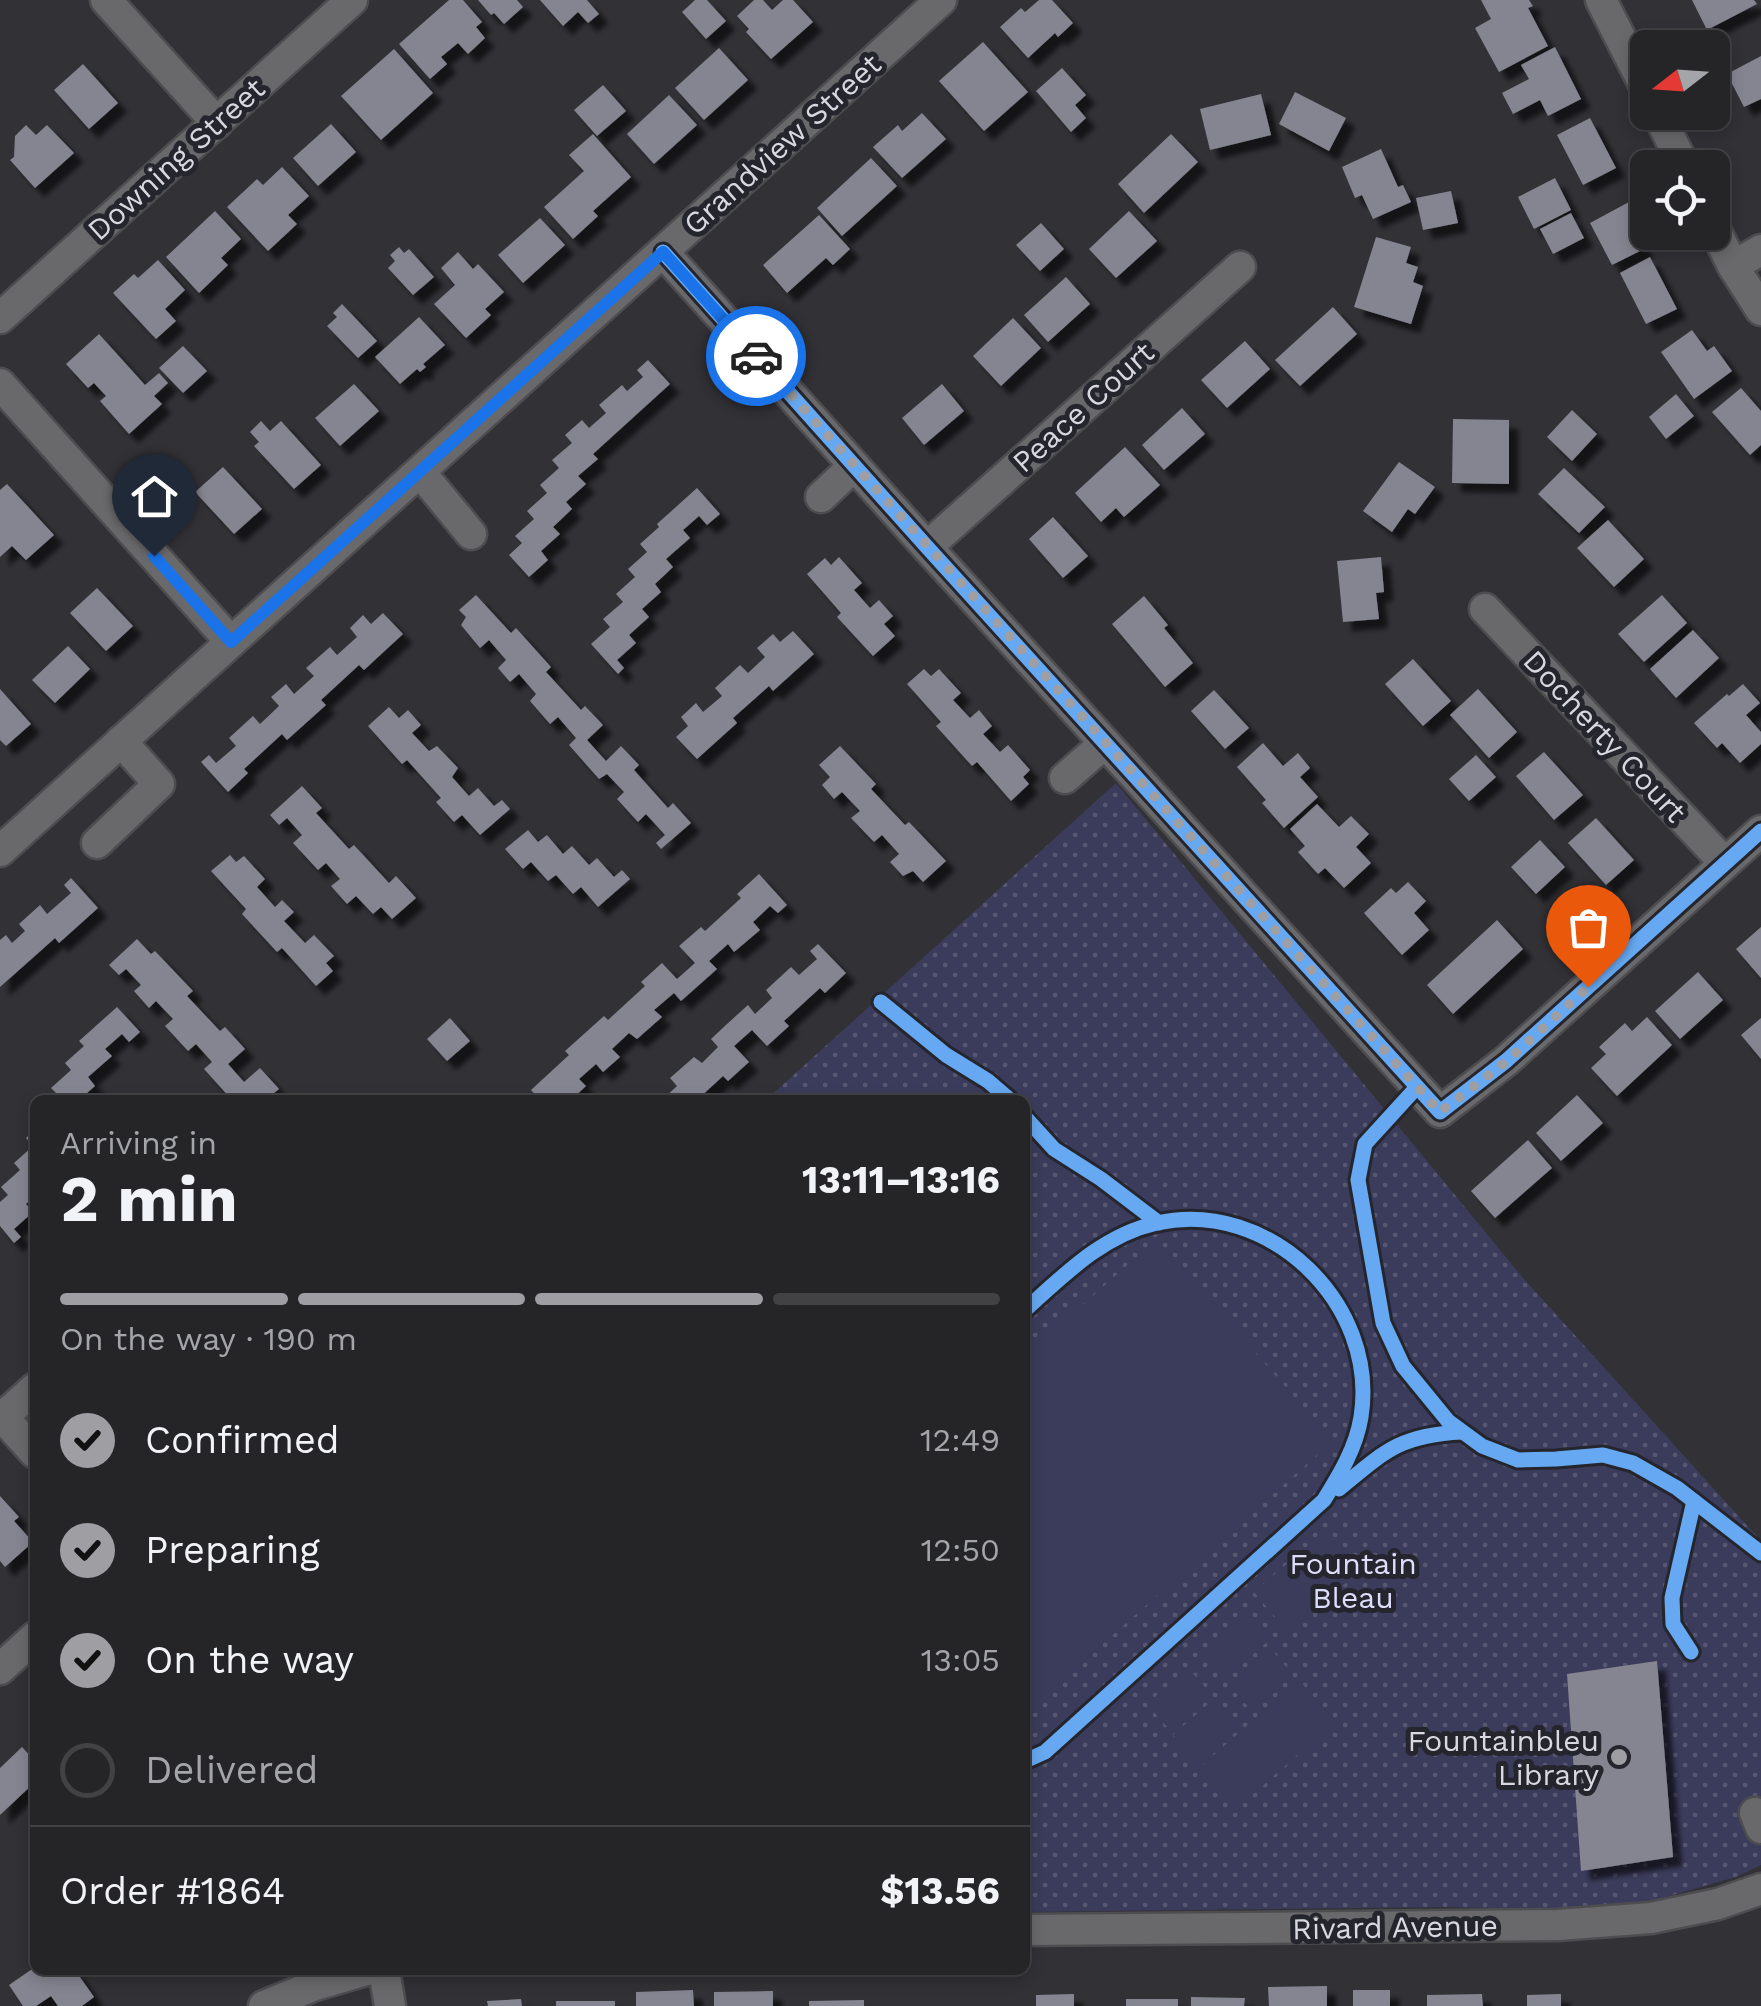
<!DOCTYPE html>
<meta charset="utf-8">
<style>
:root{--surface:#252528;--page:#2d2d30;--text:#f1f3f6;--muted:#a3a5a8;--line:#424245;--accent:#9e9ea3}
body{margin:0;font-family:"Work Sans",sans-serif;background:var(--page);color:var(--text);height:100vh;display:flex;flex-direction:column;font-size:38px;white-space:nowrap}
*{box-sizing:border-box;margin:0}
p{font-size:32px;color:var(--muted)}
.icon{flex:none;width:55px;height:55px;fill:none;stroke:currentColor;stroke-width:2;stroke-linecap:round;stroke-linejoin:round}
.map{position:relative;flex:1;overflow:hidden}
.details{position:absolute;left:30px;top:1095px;width:1000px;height:880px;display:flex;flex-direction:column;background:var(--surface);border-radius:15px;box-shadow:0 5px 15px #0003,0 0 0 2px var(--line)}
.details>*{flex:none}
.needle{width:65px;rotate:253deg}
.buttons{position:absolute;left:1630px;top:30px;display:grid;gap:20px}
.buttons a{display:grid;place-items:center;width:100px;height:100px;border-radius:15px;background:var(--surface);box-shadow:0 5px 15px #0003,0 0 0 2px var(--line);font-size:50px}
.pin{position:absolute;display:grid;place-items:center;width:85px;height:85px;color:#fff;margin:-102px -42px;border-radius:50% 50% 50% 0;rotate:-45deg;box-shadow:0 0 10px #0007}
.pin .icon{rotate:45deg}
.courier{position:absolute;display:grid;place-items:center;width:100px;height:100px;margin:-50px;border:8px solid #1a73e8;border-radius:50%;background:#fff;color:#222;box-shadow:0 2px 12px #0007}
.headline em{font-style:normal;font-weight:700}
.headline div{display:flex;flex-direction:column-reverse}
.headline{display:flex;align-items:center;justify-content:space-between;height:170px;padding:0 30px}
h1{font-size:65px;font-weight:700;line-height:75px}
.bar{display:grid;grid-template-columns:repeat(4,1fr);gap:15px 10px;align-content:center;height:120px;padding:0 30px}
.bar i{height:12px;border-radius:8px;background:var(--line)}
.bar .selected{background:var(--accent)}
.bar p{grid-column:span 4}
.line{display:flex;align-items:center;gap:25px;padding:0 30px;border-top:2px solid var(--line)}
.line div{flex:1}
ol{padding:0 30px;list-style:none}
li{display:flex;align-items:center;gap:30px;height:110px}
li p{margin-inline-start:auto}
li .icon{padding:10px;border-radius:50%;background:var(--accent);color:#111;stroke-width:4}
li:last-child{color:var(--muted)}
li i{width:55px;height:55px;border:5px solid var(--line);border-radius:50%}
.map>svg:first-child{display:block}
.park{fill:url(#park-dots)}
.garden{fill:#3b3b5b}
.building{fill:#858591;filter:url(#shadow)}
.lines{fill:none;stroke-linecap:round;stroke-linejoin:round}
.minor-casing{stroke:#4d4d50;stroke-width:35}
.minor{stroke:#69696c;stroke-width:30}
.cycleway-casing{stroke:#25252e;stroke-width:21}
.cycleway{stroke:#66a8f1;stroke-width:15}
.done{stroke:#9e9ea3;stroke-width:10;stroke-dasharray:0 18}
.route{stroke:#1a73e8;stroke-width:12}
.poi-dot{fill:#9e9ea3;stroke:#25252e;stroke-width:4}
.labels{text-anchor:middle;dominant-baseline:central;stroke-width:10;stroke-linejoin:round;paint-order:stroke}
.street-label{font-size:30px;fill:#d8d8de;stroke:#25252e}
.park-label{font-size:30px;fill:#dcdefa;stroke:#25252e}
.poi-label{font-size:30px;fill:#d8d8de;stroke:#25252e;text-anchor:end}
</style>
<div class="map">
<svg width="1761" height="2006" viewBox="0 0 1761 2006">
<defs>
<pattern id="park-dots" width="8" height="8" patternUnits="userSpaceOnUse" patternTransform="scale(2.5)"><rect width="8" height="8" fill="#3b3b5b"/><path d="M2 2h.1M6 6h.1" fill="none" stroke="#575772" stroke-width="1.8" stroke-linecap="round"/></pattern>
<filter id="shadow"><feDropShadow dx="9" dy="9" stdDeviation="2.5" flood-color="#0009"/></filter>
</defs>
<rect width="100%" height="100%" fill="#313136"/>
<polygon class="park" points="1116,783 1524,1279 1761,1541 1761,1865 1736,1877 1655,1900 1564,1910 1446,1907 1025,1912 1025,1100 766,1100"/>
<g class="garden">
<polygon points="1156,1240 1333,1441 1025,1712 1025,1356"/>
<polygon points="1322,1534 1356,1574 1288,1632 1254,1592"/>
<polygon points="1244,1619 1266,1643 1225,1679 1203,1655"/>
<polygon points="1271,1649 1292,1674 1251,1710 1229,1685"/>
<polygon points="1188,1668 1210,1693 1169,1729 1147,1704"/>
<polygon points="1299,1680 1335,1722 1236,1809 1199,1768"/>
<polygon points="1214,1699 1236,1724 1194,1760 1173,1735"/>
</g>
<g class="building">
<polygon points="449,0 463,0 482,22 476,27 485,38 468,54 458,43 441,57 447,64 430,79 399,44"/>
<polygon points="478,0 517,0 523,7 504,24 494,13 491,15"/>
<polygon points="540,0 587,0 599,14 588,23 578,12 563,26"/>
<polygon points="695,0 707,0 726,21 706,39 682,12"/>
<polygon points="754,0 763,0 772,10 783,0 793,0 813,22 771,59 746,32 749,29 737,16"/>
<polygon points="1039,0 1052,0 1073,23 1058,37 1055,33 1028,58 1000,27 1021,8 1025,12"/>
<polygon points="1481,0 1529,0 1533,6 1528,8 1548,46 1499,72 1475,28 1491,19"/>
<polygon points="1692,0 1754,0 1757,4 1707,30"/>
<polygon points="983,42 1028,92 984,131 939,81"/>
<polygon points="1555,47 1581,99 1548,116 1540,100 1513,114 1502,93 1529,79 1521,65"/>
<polygon points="719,48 748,80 704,120 675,88"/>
<polygon points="394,49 433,93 381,140 341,96"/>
<polygon points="1761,56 1761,99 1744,107 1727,74"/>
<polygon points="83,64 118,103 89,129 54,90"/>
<polygon points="1062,68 1086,95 1075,105 1086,118 1071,132 1036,91"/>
<polygon points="603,85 626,111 597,136 574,110"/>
<polygon points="1295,92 1346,118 1329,151 1279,124"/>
<polygon points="1261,94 1271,135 1210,150 1200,109"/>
<polygon points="669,95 697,125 654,164 627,134"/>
<polygon points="922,113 946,139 902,178 873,147 898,125 902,131"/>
<polygon points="1590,118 1616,168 1583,185 1557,135"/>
<polygon points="331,124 356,152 318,186 293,158"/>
<polygon points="26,125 36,135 47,125 74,153 35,188 10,160 14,157 15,136"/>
<polygon points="593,134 631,177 593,211 598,216 573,239 544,207 584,171 569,155"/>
<polygon points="1171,134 1198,162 1144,213 1118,184"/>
<polygon points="1381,149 1398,187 1403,185 1411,202 1373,219 1362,195 1355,198 1342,167"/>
<polygon points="871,158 897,186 842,236 817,208"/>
<polygon points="282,167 309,196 288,215 297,224 268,251 227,207 257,179 263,185"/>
<polygon points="1555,178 1571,210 1534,229 1518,197"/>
<polygon points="1451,191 1458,223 1423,230 1416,198"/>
<polygon points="1629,202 1642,228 1635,231 1644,249 1612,265 1590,223"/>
<polygon points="215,211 241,239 221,258 228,265 199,293 166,257"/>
<polygon points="1129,211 1157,241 1116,278 1089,249"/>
<polygon points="1571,213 1584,238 1553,254 1540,229"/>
<polygon points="819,215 850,249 833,265 826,258 787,293 763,265"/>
<polygon points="540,218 565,245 523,283 498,255"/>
<polygon points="1041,223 1064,249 1040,271 1016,245"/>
<polygon points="1376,237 1411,247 1406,263 1418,267 1413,282 1423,286 1411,324 1354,307"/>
<polygon points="399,247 404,253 409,249 434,277 413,295 388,268 395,261 390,255"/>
<polygon points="458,252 473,269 478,264 504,292 485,309 491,315 466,338 434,304 455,285 441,268"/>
<polygon points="1650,257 1677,309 1646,324 1620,273"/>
<polygon points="158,260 185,290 165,309 176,321 156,339 113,293 134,274 138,278"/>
<polygon points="1066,277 1090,304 1048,342 1024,315"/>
<polygon points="342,304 377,341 358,358 327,326 337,317 333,313"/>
<polygon points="1333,307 1357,334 1300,386 1275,360"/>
<polygon points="419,317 445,345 423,364 426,367 420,372 417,369 400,384 375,357"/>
<polygon points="1013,318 1041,348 1001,386 973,356"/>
<polygon points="1692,330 1707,351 1714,346 1732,371 1694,399 1661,352"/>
<polygon points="99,334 145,385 159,373 168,383 154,396 162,404 129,434 100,401 106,396 94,383 88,388 66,364"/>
<polygon points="1245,341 1270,369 1227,408 1201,380"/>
<polygon points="183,346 207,371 183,393 159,368"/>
<polygon points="648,360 670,384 593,454 598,459 578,476 586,484 566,502 572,509 553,527 560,534 541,551 548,560 529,577 509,555 522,543 515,536 534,519 527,511 547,493 540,485 559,468 552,460 572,443 565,435 582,420 589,428 606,413 599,405 622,385 627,391 643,377 637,370"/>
<polygon points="354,384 379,411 340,446 315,418"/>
<polygon points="942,384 964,411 924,445 902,418"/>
<polygon points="1741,388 1761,411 1761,445 1750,455 1712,412"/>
<polygon points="1676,394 1694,416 1666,439 1649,417"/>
<polygon points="1182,408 1205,434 1164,470 1142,445"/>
<polygon points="1572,410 1597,434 1572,461 1547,437"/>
<polygon points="1453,419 1509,420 1509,484 1452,483"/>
<polygon points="261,421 270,431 281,421 321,465 294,489 254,446 259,442 250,432"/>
<polygon points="1125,447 1160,485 1124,517 1116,508 1101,522 1075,493"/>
<polygon points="1399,462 1435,487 1415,514 1408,509 1392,532 1363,511"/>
<polygon points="223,467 262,509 234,534 195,492"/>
<polygon points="1564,468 1605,507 1579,533 1538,494"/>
<polygon points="7,484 54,535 26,560 12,546 0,557 0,490"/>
<polygon points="697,488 720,514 707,525 699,516 683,530 690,538 666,559 673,567 655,584 661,592 642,609 649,617 629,635 636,643 617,660 624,668 618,674 591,644 610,627 603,619 623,602 616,594 635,577 628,569 647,552 640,544 659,527 657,524"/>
<polygon points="1053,517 1088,556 1063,578 1029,539"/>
<polygon points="1608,520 1644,559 1614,587 1577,548"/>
<polygon points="839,557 862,583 854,590 870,608 879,600 893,616 884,624 895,636 873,656 837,617 841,613 807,574 825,558 831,565"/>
<polygon points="1381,557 1384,592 1376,593 1379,619 1343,622 1337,561"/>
<polygon points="97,588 133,626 106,651 70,613"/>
<polygon points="476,595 511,633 516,628 551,667 546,672 581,710 585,706 603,725 587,740 606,761 621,746 639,765 634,770 668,808 673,803 691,823 661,849 656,843 665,835 646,814 638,822 617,799 624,792 607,774 599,779 569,745 576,738 558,717 550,724 530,701 536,694 519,674 510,682 498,668 506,660 489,640 480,648 461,625 466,617 459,610"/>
<polygon points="1662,595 1687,623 1644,662 1618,634"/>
<polygon points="1144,596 1168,625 1164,628 1193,663 1165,687 1112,624"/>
<polygon points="383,613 403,634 364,670 359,665 321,700 326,705 287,740 282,734 244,769 248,773 228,792 201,762 209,755 216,763 236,746 229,738 253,716 260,724 279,706 271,697 286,684 294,694 314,676 306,668 330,647 337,655 357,637 350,628 363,615 371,624"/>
<polygon points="1693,630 1719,658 1676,698 1650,669"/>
<polygon points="793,631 814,654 773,691 769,686 733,718 737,723 697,759 676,737 688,726 681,717 696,703 703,712 722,696 715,688 740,665 748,673 765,657 757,648 773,634 780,642"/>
<polygon points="68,646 90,669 55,703 32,680"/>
<polygon points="1413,659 1451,701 1423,726 1385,684"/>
<polygon points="924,669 931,676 939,669 961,693 953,700 970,718 979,710 992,726 983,734 1000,752 1008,745 1030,770 1023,777 1029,784 1011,801 977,762 972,766 936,726 941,722 907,684"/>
<polygon points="1743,684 1760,703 1746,715 1761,732 1761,744 1740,763 1722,743 1717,748 1694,723 1727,694 1729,696"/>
<polygon points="0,689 31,724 6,746 0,740"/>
<polygon points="1478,689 1517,732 1489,758 1450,715"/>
<polygon points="1214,690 1249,728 1225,749 1191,711"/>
<polygon points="389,707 399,718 408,710 421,725 412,733 429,751 437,746 458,768 452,777 469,796 478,788 494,806 502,800 510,809 480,835 462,815 454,822 436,802 441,798 407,760 402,764 368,726"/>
<polygon points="1263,743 1283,766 1298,753 1310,768 1300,777 1318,797 1284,828 1262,803 1266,800 1237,767"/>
<polygon points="840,746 876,784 871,789 905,825 909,822 946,861 923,882 913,871 903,876 890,862 899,854 882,835 874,842 851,818 860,811 842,792 834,799 822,785 830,777 819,765"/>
<polygon points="1544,752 1583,795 1554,820 1516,776"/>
<polygon points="1476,755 1496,777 1469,801 1449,779"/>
<polygon points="302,786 322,808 316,813 349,849 354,845 389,883 396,876 416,898 392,919 381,907 373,914 356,896 347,904 331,886 340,879 326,863 318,870 293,843 302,835 287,818 279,825 270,815"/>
<polygon points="1317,804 1339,827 1351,816 1369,834 1356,847 1371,863 1344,888 1325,868 1318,874 1298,852 1305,846 1290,829"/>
<polygon points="1596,818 1634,860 1606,885 1568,843"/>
<polygon points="528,830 538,842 547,835 563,854 572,846 589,865 597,858 614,877 622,870 630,879 598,907 581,887 573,894 556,875 548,881 531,862 523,869 505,849"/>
<polygon points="1540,840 1565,867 1536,894 1511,867"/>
<polygon points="230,855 236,862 244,856 265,879 257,887 275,907 282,900 294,912 284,921 305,943 314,935 334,956 326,963 333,971 316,986 282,948 277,952 242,914 246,909 211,871"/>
<polygon points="759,874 787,905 778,913 770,906 753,922 760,930 734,952 728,944 709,961 717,969 681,1001 674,993 654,1010 662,1017 637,1039 629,1033 612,1049 620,1057 603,1072 596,1064 579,1079 586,1086 571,1100 540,1100 531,1090 569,1055 565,1051 604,1016 608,1020 645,986 641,982 662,963 677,979 695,963 679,946 701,927 705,931 741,898 737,894"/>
<polygon points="71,878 98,908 59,943 55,938 0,987 0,940 6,935 12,943 25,931 19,924 40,905 47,914 71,893 64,885"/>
<polygon points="1408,882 1426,901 1414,913 1429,930 1402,955 1364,913 1391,888 1396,893"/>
<polygon points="1497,920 1523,949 1453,1014 1427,985"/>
<polygon points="1761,927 1761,978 1736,949"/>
<polygon points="137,939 151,954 155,951 193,991 187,996 220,1031 225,1027 245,1049 228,1064 244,1082 260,1068 279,1089 274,1093 281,1100 246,1100 244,1098 232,1100 204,1069 212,1062 196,1044 188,1051 165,1026 173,1019 156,1001 149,1008 134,991 141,985 126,969 119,975 109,965"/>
<polygon points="818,944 846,973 825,993 820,988 784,1021 789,1026 767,1046 752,1030 734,1046 749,1062 728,1081 723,1076 697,1100 662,1100 677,1086 670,1078 694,1057 702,1063 718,1047 711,1039 727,1024 748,1005 755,1014 772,998 766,990 791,967 799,975 817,959 810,951"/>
<polygon points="1698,972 1723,1000 1680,1039 1655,1011"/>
<polygon points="117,1007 140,1032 129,1042 122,1034 105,1049 112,1056 88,1077 95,1086 79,1100 52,1100 58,1095 51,1088 71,1070 65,1063 84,1046 79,1041"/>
<polygon points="1647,1017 1672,1045 1617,1096 1591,1068 1606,1054 1599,1047 1625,1023 1632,1031"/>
<polygon points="450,1018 470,1041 447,1061 427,1039"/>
<polygon points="1761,1018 1761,1059 1741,1035"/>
<polygon points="1577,1095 1603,1123 1561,1161 1536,1133"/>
<polygon points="35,1130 35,1195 26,1204 33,1212 14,1229 21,1237 14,1243 0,1226 0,1202 8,1195 1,1187 20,1170 14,1163 33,1146 26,1138"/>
<polygon points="1528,1140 1552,1168 1495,1218 1471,1191"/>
<polygon points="0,1496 19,1517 14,1521 33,1542 5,1567 0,1561"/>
<polygon points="1657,1661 1673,1857 1581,1871 1567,1674"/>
<polygon points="22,1747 35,1761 35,1782 0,1815 0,1768"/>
<polygon points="35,1967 35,1970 75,1970 94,1997 82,2006 58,2006 51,1996 36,2006 23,2006 9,1985"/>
<polygon points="1327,1986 1327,2006 1269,2006 1268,1987"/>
<polygon points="693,1990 694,2006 636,2006 636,1992"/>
<rect x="1353" y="1990" width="37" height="16"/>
<polygon points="773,1991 773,2006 714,2006 714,1992"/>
<polygon points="1074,1994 1074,2006 1036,2006 1036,1995"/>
<polygon points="1482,1994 1483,2006 1427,2006 1427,1995"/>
<polygon points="1561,1994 1561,2006 1527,2006 1527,1995"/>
<polygon points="1191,1997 1245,1998 1244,2006 1191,2006"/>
<polygon points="521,1999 522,2006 488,2006 487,2001"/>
<rect x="1126" y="1999" width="52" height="7"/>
<polygon points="864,2000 864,2006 809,2006 809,2001"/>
<rect x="556" y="2001" width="59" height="5"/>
</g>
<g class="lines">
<defs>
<g id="minor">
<polyline points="106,0 217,123"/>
<polyline points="1601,0 1648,92"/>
<polyline points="1657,112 1685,168"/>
<polyline points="1712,224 1733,266 1761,310"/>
<polyline points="663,252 927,547 1440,1112 1506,1061 1761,831"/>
<polyline points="1733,266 1761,250"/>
<polyline points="0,318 352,0"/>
<polyline points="0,384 231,642"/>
<polyline points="420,472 471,534"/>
<polyline points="821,497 854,466"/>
<polyline points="927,547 1240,267"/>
<polyline points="1485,609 1725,863"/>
<polyline points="1065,778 1105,743"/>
<polyline points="97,843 159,784 121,741"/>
<polyline points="0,851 941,0"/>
<polyline points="0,1414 35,1453"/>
<polyline points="3,1417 35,1388"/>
<polyline points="0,1669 35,1637"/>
<polyline points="1755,1813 1761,1828"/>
<polyline points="1025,1930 1558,1925 1651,1918 1718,1904 1761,1889"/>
<polyline points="384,1970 390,2006"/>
<polyline points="264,2006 315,1985 366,1970"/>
</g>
</defs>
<use href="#minor" class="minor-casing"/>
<use href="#minor" class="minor"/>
<defs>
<g id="cycleway">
<polyline points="663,252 927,547 1440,1112 1506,1061 1761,831"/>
<polyline points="881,1002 946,1055 988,1081 1010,1100"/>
<polyline points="1417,1087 1365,1144 1358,1180 1383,1323 1403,1366 1448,1421 1482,1446 1518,1460 1556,1459 1603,1455 1633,1463 1677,1488 1761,1553"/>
<polyline points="1025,1117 1054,1149 1101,1179 1159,1223"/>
<path d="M1025 1310C1065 1274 1103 1235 1157 1223 1269 1198 1379 1304 1361 1417 1356 1448 1340 1474 1324 1500L1045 1752 1025 1761"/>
<path d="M1339 1489C1385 1451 1400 1435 1462 1432"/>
<polyline points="1691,1652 1673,1624 1672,1598 1694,1501"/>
</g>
</defs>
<use href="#cycleway" class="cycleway-casing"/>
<use href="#cycleway" class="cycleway"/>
</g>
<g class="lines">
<polyline class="done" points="756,356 1440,1112 1506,1062 1588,987"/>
<polyline class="route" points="154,556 231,642 663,252 756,356"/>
</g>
<circle class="poi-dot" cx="1619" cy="1757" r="10"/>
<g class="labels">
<g class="street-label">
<text transform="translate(782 144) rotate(-42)">Grandview Street</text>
<text transform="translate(176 159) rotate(-42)">Downing Street</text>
<text transform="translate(1083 407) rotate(-42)">Peace Court</text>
<text transform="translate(1605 736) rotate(47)">Docherty Court</text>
<text transform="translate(1395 1927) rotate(-1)">Rivard Avenue</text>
</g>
<g class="park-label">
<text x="1353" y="1563">Fountain<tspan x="1353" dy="34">Bleau</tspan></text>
</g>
<g class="poi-label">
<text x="1599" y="1740">Fountainbleu<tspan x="1599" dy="34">Library</tspan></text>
</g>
</g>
</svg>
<div class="buttons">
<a><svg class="needle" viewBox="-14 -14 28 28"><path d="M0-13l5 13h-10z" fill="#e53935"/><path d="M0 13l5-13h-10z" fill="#a3a5a8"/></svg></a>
<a><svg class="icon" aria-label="locate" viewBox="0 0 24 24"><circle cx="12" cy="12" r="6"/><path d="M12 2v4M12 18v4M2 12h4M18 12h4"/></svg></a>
</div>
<div class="pin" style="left:1588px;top:987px;background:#ea580c"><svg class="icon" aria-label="bag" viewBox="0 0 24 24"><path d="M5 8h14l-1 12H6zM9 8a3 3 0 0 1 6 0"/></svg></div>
<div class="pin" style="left:154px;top:556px;background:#1f2937"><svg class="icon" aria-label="home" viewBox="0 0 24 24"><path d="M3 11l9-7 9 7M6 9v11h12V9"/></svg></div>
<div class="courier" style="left:756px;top:356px"><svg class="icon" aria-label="car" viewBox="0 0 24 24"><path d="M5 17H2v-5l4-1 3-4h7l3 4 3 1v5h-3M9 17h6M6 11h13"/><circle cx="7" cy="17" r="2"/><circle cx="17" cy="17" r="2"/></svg></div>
<section class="details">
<div class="headline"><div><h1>2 min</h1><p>Arriving in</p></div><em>13:11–13:16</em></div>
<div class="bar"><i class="selected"></i><i class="selected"></i><i class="selected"></i><i></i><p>On the way · 190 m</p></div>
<ol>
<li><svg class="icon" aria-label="check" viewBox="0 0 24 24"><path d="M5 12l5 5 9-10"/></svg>Confirmed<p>12:49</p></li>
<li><svg class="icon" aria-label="check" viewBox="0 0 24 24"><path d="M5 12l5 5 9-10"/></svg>Preparing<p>12:50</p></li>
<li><svg class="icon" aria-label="check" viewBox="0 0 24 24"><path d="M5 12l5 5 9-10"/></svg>On the way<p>13:05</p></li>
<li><i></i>Delivered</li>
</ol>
<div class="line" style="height:130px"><div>Order #1864</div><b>$13.56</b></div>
</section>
</div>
